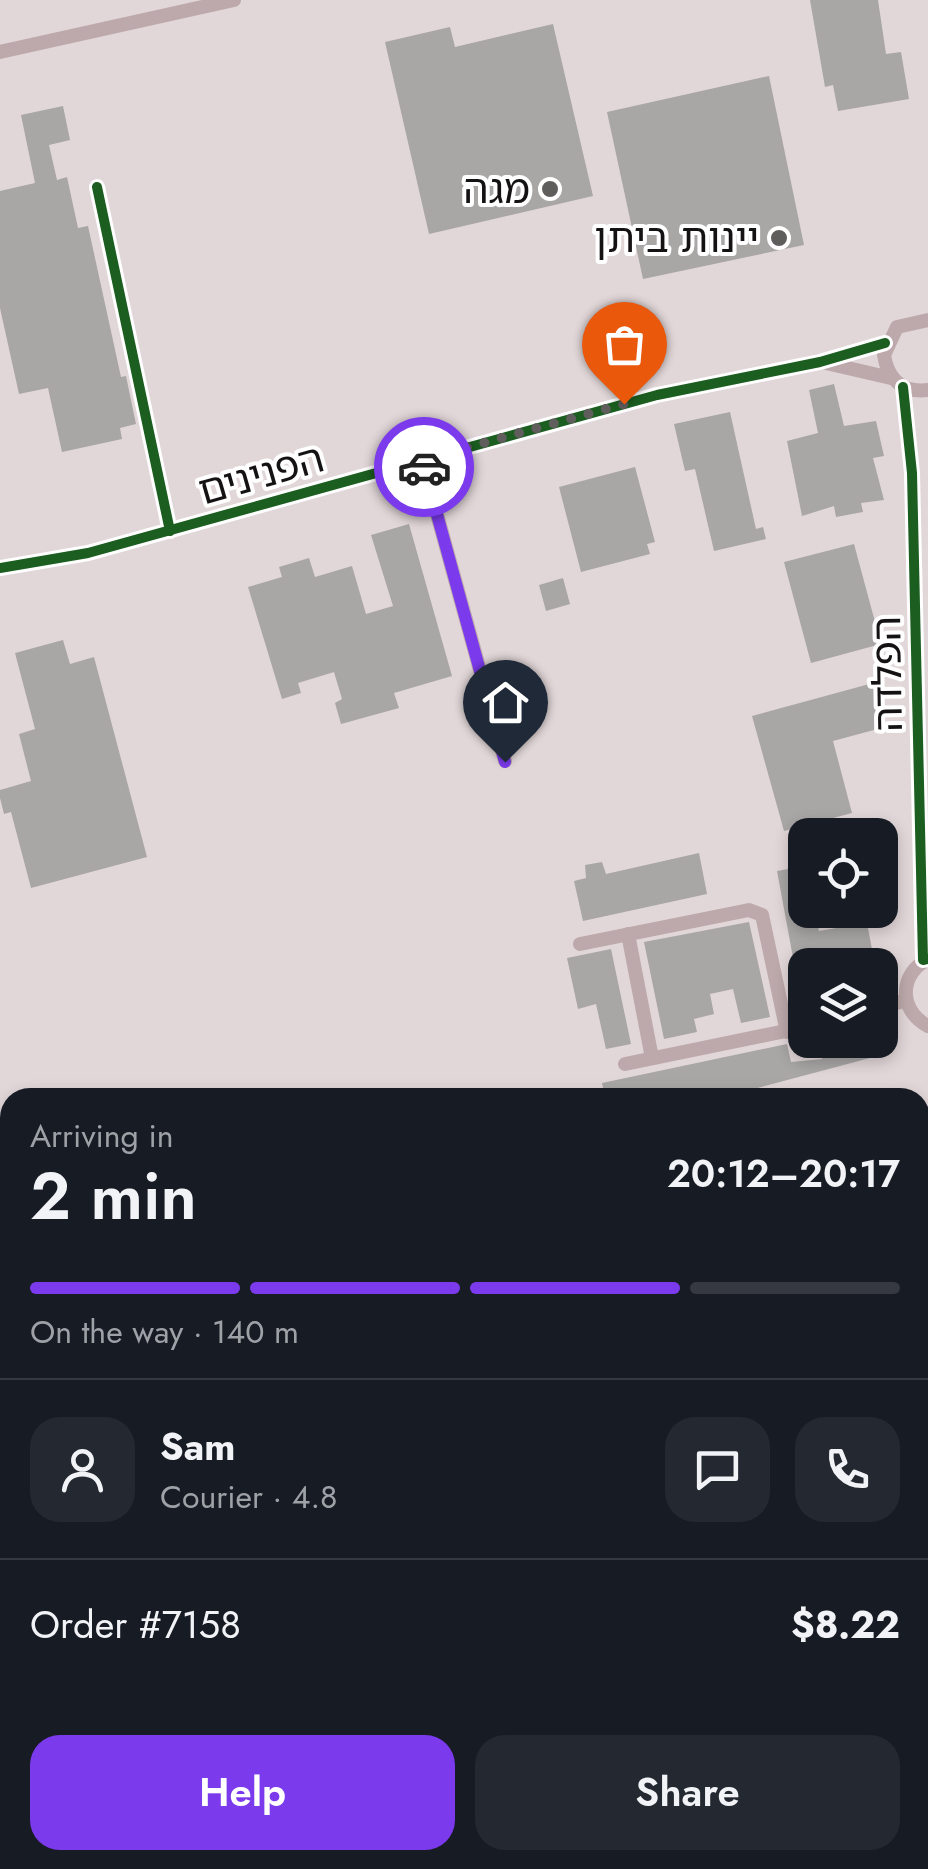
<!DOCTYPE html>
<meta charset="utf-8">
<style>
:root{--surface:#171b24;--page:#242831;--text:#f1f3f6;--muted:#9ea1a6;--line:#363941;--accent:#7c3aed}
body{margin:0;font-family:Jost,"Noto Sans Hebrew",sans-serif;background:var(--page);color:var(--text);height:100vh;display:flex;flex-direction:column;font-size:38px;white-space:nowrap}
*{box-sizing:border-box;margin:0}
p{font-size:32px;color:var(--muted)}
.icon{flex:none;width:55px;height:55px;fill:none;stroke:currentColor;stroke-width:2;stroke-linecap:round;stroke-linejoin:round}
.map{position:relative;flex:1;overflow:hidden}
.panel{position:absolute;left:0px;top:1088px;width:930px;height:782px;display:flex;flex-direction:column;background:var(--surface);border-radius:30px 30px 0 0;box-shadow:0 5px 15px #0003}
.panel>*{flex:none}
.controls{position:absolute;left:788px;top:818px;display:grid;gap:20px}
.controls a{display:grid;place-items:center;width:110px;height:110px;border-radius:20px;background:var(--surface);box-shadow:0 5px 15px #0003;font-size:50px}
.pin{position:absolute;display:grid;place-items:center;width:85px;height:85px;color:#fff;margin:-102px -42px;border-radius:50% 50% 50% 0;rotate:-45deg;box-shadow:0 0 10px #0007}
.pin .icon{rotate:45deg}
.courier{position:absolute;display:grid;place-items:center;width:100px;height:100px;margin:-50px;border:8px solid #7c3aed;border-radius:50%;background:#fff;color:#222;box-shadow:0 2px 12px #0007}
.overview em{font-style:normal;font-weight:600}
.overview div{display:flex;flex-direction:column-reverse}
.overview{display:flex;align-items:center;justify-content:space-between;height:170px;padding:0 30px}
h1{font-size:65px;font-weight:600;line-height:75px}
.bar{display:grid;grid-template-columns:repeat(4,1fr);gap:15px 10px;align-content:center;height:120px;padding:0 30px}
.bar i{height:12px;border-radius:8px;background:var(--line)}
.bar .current{background:var(--accent)}
.bar p{grid-column:span 4}
.line{display:flex;align-items:center;gap:25px;padding:0 30px;border-top:2px solid var(--line)}
.line div{flex:1}
.round{display:grid;place-items:center;flex:none;width:105px;height:105px;border-radius:30px;background:var(--page)}
.action{display:flex;gap:20px;margin-top:auto;padding:20px 30px}
.action a{flex:1;height:115px;border-radius:30px;background:var(--accent);color:#fff;font-size:40px;font-weight:600;line-height:115px;text-align:center}
.action a+a{background:var(--page);color:var(--text)}
.map>svg:first-child{display:block}
.built{fill:#e2d7d8;fill-rule:evenodd}
.green{fill:#b6dbc5}
.building{fill:#a9a6a6}
.lines{fill:none;stroke-linecap:round;stroke-linejoin:round}
.minor{stroke:#bda9ab;stroke-width:14}
.cycleway-casing{stroke:#fff;stroke-width:16}
.cycleway{stroke:#1b5e20;stroke-width:10}
.done{stroke:#605d5d;stroke-width:10;stroke-dasharray:0 18}
.route{stroke:#7c3aed;stroke-width:12}
.poi-dot{fill:#605d5d;stroke:#fff;stroke-width:4}
.labels{text-anchor:middle;dominant-baseline:central;stroke-width:8;stroke-linejoin:round;paint-order:stroke}
.poi-label{font-size:40px;fill:#141212;stroke:#fff;text-anchor:end}
.street-label{font-size:40px;fill:#141212;stroke:#fff}
</style>
<div class="map">
<svg width="928" height="1869" viewBox="0 0 928 1869">
<rect width="100%" height="100%" fill="#ede8e8"/>
<path class="built" d="M0 0H928V1128L920 1124V1098L867 1097 856 1093 839 1098H10V1280L0 1282ZM805 835H880V910H805ZM805 965H880V1040H805Z"/>
<polygon class="green" points="920,1804 928,1811 928,1869 848,1869 849,1860 920,1860"/>
<g class="building">
<polygon points="810,0 878,0 886,54 901,52 909,99 838,111 833,85 825,87"/>
<polygon points="553,24 593,196 429,234 385,42 450,27 455,47"/>
<polygon points="769,76 804,245 643,279 607,112"/>
<polygon points="63,106 70,140 49,145 57,180 67,177 78,228 88,226 121,377 126,376 136,424 120,428 122,439 62,452 48,388 19,394 0,308 0,191 35,183 21,115"/>
<polygon points="834,384 844,426 876,421 884,456 873,458 884,500 861,503 863,512 836,517 834,506 802,516 787,441 818,433 809,390"/>
<polygon points="730,412 756,529 763,527 766,539 714,551 695,469 685,471 674,424"/>
<polygon points="635,467 655,542 647,544 650,554 581,572 559,487"/>
<polygon points="409,524 452,676 394,693 399,708 341,724 335,703 342,699 334,672 298,683 301,693 282,699 248,587 282,577 279,567 309,558 315,577 352,566 366,614 393,606 371,535"/>
<polygon points="854,544 881,644 811,663 784,562"/>
<polygon points="563,578 570,604 546,611 539,585"/>
<polygon points="63,640 70,664 94,657 147,857 31,888 11,812 4,814 0,798 0,790 31,781 19,734 35,729 15,653"/>
<polygon points="873,683 885,727 833,741 852,813 784,831 752,716"/>
<polygon points="699,853 707,894 583,921 574,881 586,878 585,865 602,862 606,874"/>
<polygon points="805,866 805,910 815,910 819,931 848,926 845,910 879,910 881,920 867,923 875,965 805,965 805,989 799,990 777,871"/>
<polygon points="749,922 770,1017 741,1023 733,989 710,994 714,1014 694,1019 697,1032 664,1039 644,942"/>
<polygon points="611,949 631,1044 606,1049 596,1004 578,1009 567,958"/>
<polygon points="818,1040 866,1040 870,1058 720,1098 605,1098 602,1083 787,1044 791,1062 822,1059"/>
</g>
<g class="lines">
<g class="minor">
<polyline points="0,52 234,0"/>
<polyline points="97,187 170,531"/>
<path d="M928 320 897 327 884 355C888 380 903 393 928 390"/>
<polyline points="826,363 891,378"/>
<polyline points="903,387 912,473 923,960"/>
<polyline points="422,460 505,761"/>
<polyline points="0,568 88,553 657,395 820,362 885,343"/>
<polyline points="628,934 652,1058"/>
<polyline points="580,944 749,910 762,915 787,1032"/>
<path d="M928 959C899 974 898 1010 928 1026"/>
<polyline points="880,1008 906,1000"/>
<polyline points="625,1064 805,1027"/>
</g>
<defs>
<g id="cycleway">
<polyline points="97,187 170,531"/>
<polyline points="903,387 912,473 923,960 928,959"/>
<polyline points="0,568 88,553 657,395 820,362 885,343"/>
</g>
</defs>
<use href="#cycleway" class="cycleway-casing"/>
<use href="#cycleway" class="cycleway"/>
</g>
<g class="lines">
<polyline class="done" points="424,467 422,460 624,404"/>
<polyline class="route" points="424,467 505,762"/>
</g>
<g class="poi-dot">
<circle cx="550" cy="189" r="10"/>
<circle cx="779" cy="238" r="10"/>
</g>
<g class="labels">
<g class="poi-label">
<text x="530" y="189">מגה</text>
<text x="759" y="238">יינות ביתן</text>
</g>
<g class="street-label">
<text transform="translate(261 474) rotate(-16)">הפנינים</text>
<text transform="translate(887 674) rotate(-91)">הפלדה</text>
</g>
</g>
</svg>
<div class="controls">
<a><svg class="icon" aria-label="locate" viewBox="0 0 24 24"><circle cx="12" cy="12" r="6"/><path d="M12 2v4M12 18v4M2 12h4M18 12h4"/></svg></a>
<a><svg class="icon" aria-label="layers" viewBox="0 0 24 24"><path d="M12 4l9 5-9 5-9-5zM3 14l9 5 9-5"/></svg></a>
</div>
<div class="pin" style="left:624px;top:404px;background:#ea580c"><svg class="icon" aria-label="bag" viewBox="0 0 24 24"><path d="M5 8h14l-1 12H6zM9 8a3 3 0 0 1 6 0"/></svg></div>
<div class="pin" style="left:505px;top:762px;background:#1f2937"><svg class="icon" aria-label="home" viewBox="0 0 24 24"><path d="M3 11l9-7 9 7M6 9v11h12V9"/></svg></div>
<div class="courier" style="left:424px;top:467px"><svg class="icon" aria-label="car" viewBox="0 0 24 24"><path d="M5 17H2v-5l4-1 3-4h7l3 4 3 1v5h-3M9 17h6M6 11h13"/><circle cx="7" cy="17" r="2"/><circle cx="17" cy="17" r="2"/></svg></div>
<section class="panel">
<div class="overview"><div><h1>2 min</h1><p>Arriving in</p></div><em>20:12–20:17</em></div>
<div class="bar"><i class="current"></i><i class="current"></i><i class="current"></i><i></i><p>On the way · 140 m</p></div>
<div class="line" style="height:180px"><a class="round"><svg class="icon" aria-label="person" viewBox="0 0 24 24"><circle cx="12" cy="8" r="4"/><path d="M4 21q1-7 8-7t8 7"/></svg></a><div><b>Sam</b><p>Courier · 4.8</p></div><a class="round"><svg class="icon" aria-label="chat" viewBox="0 0 24 24"><path d="M4 5h16v11H9l-5 4z"/></svg></a><a class="round"><svg class="icon" aria-label="phone" viewBox="0 0 24 24"><path d="M5 4h4l2 5-3 2q2 4 5 5l2-3 5 2v4C11 20 4 13 5 4z"/></svg></a></div>
<div class="line" style="height:130px"><div>Order #7158</div><b>$8.22</b></div>
<div class="action"><a>Help</a><a>Share</a></div>
</section>
</div>
